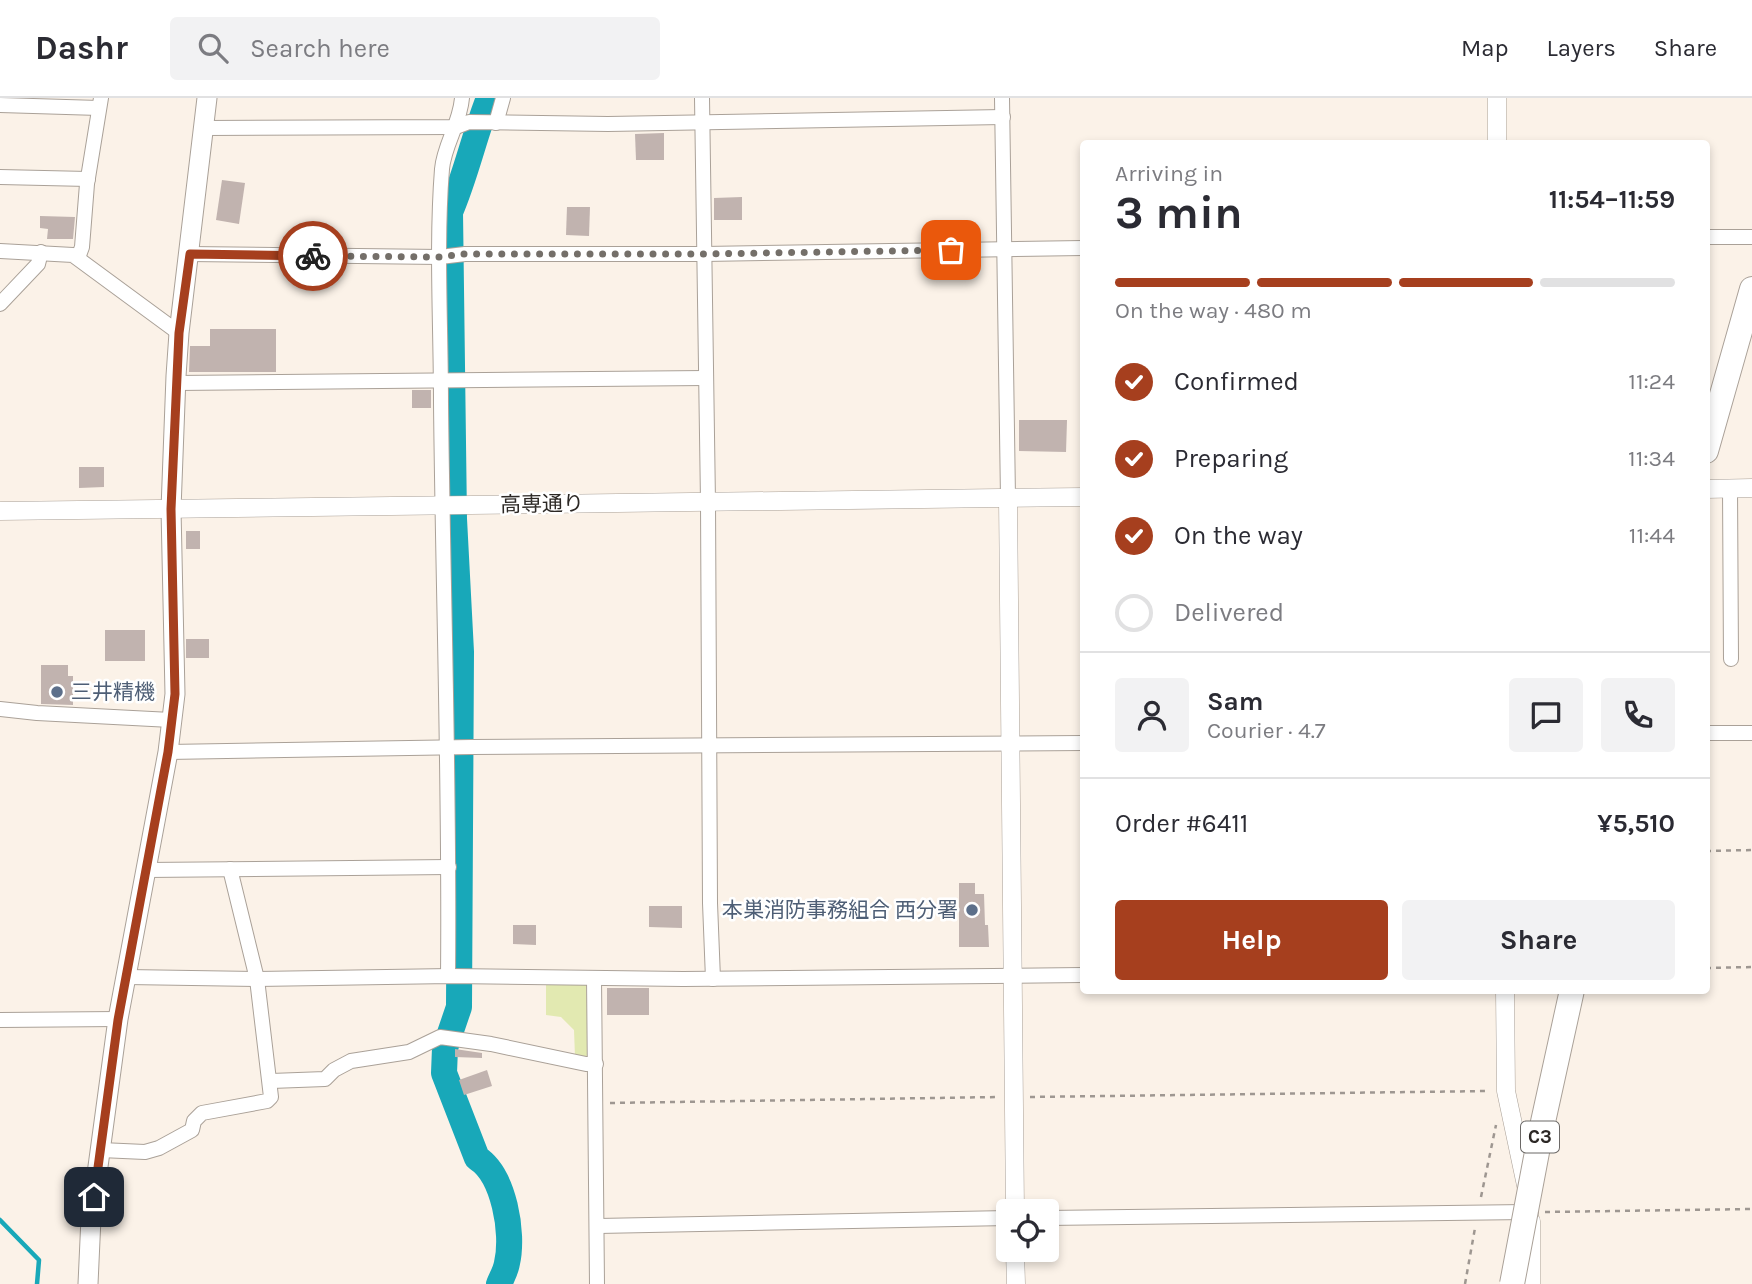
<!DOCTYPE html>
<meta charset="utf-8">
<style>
:root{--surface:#fff;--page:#f2f2f3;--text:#2b2b33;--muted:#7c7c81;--line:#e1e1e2;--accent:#a63f1e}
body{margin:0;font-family:Karla,"Noto Sans JP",sans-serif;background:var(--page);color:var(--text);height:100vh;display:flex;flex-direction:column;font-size:26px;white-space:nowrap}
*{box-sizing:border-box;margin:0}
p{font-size:23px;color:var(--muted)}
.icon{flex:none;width:38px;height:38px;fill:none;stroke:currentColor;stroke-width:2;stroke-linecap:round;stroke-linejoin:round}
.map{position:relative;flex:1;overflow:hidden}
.side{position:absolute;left:1080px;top:42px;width:630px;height:854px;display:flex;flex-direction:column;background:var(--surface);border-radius:7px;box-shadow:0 4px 10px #0003}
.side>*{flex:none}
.fabs{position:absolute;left:996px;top:1101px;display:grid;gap:14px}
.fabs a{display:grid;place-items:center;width:63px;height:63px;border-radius:7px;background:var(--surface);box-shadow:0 4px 10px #0003;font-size:35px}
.pin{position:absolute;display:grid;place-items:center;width:60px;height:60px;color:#fff;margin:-30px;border-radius:14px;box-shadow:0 4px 10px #0006}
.courier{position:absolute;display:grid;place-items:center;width:70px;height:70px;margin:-35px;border:5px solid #a63f1e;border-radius:50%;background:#fff;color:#222;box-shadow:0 2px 9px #0007}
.overview em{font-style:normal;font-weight:700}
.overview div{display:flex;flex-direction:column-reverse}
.overview{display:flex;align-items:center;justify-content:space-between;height:119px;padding:0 35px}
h1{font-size:46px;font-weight:700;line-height:52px}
.bar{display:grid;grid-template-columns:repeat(4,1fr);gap:10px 7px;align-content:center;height:84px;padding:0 35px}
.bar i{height:9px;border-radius:5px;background:var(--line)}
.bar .selected{background:var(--accent)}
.bar p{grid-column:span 4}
.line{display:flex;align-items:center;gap:18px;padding:0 35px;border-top:2px solid var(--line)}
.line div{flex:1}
.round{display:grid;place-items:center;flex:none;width:74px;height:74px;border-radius:7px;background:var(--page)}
ol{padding:0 35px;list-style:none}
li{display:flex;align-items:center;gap:21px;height:77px}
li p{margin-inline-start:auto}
li .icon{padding:7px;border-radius:50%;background:var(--accent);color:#fff;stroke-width:4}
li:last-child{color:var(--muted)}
li i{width:38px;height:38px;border:4px solid var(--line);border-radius:50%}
.button{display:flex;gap:14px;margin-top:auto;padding:14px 35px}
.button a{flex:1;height:80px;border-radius:7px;background:var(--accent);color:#fff;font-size:28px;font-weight:700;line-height:80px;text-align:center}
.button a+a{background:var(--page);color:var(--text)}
header{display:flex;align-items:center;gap:42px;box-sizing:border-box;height:98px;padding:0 35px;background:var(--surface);border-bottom:2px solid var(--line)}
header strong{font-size:33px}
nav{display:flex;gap:38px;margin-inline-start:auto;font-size:24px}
.search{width:490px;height:63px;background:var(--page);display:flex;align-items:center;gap:18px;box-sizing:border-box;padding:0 24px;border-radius:7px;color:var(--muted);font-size:26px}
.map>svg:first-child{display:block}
.green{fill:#e2e9b1}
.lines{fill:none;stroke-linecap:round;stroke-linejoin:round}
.stream{stroke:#18a8b9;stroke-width:4.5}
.river{stroke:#18a8b9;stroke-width:26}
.building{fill:#c1b3af}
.minor-casing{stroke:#aaa198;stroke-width:16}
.tertiary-casing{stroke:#aaa198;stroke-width:19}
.secondary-casing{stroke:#aaa198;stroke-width:21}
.motorway-casing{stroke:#aaa198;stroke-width:26}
.path{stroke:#9e9791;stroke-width:2.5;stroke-dasharray:5 5;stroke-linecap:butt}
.minor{stroke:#fff;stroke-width:14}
.tertiary{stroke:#fff;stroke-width:18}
.secondary{stroke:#fff;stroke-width:19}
.motorway{stroke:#fff;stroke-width:24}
.motorway-bridge-casing{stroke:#aaa198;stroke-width:26;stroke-linecap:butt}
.motorway-bridge{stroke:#fff;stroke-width:24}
.done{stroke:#746f69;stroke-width:7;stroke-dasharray:0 12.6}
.route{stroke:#a63f1e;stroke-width:9}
.service-dot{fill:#5c6f8a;stroke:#fff;stroke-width:2.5}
.labels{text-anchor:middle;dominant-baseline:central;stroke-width:5;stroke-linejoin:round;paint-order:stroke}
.shield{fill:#fff;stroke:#6b6866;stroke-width:2}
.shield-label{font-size:19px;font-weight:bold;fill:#2c2825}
.street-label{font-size:21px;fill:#2c2825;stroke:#fff}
.service-label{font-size:21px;fill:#4e5e75;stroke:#fff;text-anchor:start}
</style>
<header>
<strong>Dashr</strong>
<div class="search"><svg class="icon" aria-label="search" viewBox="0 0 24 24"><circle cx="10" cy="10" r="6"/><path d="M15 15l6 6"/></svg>Search here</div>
<nav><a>Map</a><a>Layers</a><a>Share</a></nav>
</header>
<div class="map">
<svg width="1752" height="1186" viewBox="0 0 1752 1186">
<rect width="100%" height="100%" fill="#fbf2e8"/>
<polygon class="green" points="546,886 586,887 590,955 582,962 575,959 574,932 561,919 546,917"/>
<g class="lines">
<polyline class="stream" points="0,1122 39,1162 37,1186"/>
<path class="river" d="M489 0C474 38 466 77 450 114L454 421 461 554 459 909 445 950 444 975 477 1060C504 1077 514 1135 507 1165 506 1172 502 1179 499 1186"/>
</g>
<g class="building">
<polygon points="664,35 664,62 636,62 635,36"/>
<polygon points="222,82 245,85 239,126 216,122"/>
<polygon points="742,99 742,122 714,122 714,100"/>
<polygon points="567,109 590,109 589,138 566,137"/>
<polygon points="40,118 75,119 73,141 47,141 48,131 40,130"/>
<polygon points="210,231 276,231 276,274 189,274 190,248 210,248"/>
<rect x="412" y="292" width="19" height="18"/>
<polygon points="1019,322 1067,322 1066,354 1019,353"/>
<polygon points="79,369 104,369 104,389 79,390"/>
<rect x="186" y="433" width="14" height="18"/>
<rect x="105" y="532" width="40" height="31"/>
<rect x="186" y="541" width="23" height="19"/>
<polygon points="41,567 68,567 68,578 73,578 73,607 41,606"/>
<polygon points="959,785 975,785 975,796 984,796 985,827 988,827 989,849 959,849"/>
<polygon points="649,808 682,808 682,830 649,829"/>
<polygon points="513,827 536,827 536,847 513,846"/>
<rect x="607" y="890" width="42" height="27"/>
<polygon points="455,951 482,955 482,960 455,959"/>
<polygon points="487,972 492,988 464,997 459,982"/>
</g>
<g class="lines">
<defs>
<g id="minor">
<polyline points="702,0 708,404 710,805 713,881"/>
<polyline points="1002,0 1008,400"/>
<polyline points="0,7 99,10"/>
<polyline points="496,25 503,0"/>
<polyline points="205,30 456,29 469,24 608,26 1003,19"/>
<polyline points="0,79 88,81"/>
<polyline points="1706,139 1752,139"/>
<polyline points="0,153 73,157 179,235"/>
<polyline points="189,156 440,159 465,156 704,156 1083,150"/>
<polyline points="78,160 82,149 87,86 101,0"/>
<polyline points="0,206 38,166 41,154"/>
<polyline points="176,285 706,280"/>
<polyline points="1730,390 1731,561"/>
<polyline points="0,611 37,615 171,622"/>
<polyline points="1706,635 1752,635"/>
<polyline points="168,654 471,649 1083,645"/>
<polyline points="146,772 449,769"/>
<path d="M448 878C450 687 443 496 441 305 441 227 436 148 442 71 444 47 460 26 462 0"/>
<polyline points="127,879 257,881 451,878 683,881 1083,877"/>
<polyline points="594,880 597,1186"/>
<polyline points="0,922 118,921"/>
<polyline points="271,983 325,981 334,972 351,963 409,954 440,939 491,946 586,966 596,966"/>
<polyline points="101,1052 145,1054 159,1050 192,1032 194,1023 202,1015 267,1003 271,999 257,881 230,771"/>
<polyline points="1046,1120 1531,1114"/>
<polyline points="598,1128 1008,1120"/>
</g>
<g id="tertiary">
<polyline points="1497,0 1497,46"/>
<polyline points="1706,391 1752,390"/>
<polyline points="1008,400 1015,1113"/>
<polyline points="0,413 1083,399"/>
<polyline points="1505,892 1506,993 1527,1092"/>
<polyline points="1015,1152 1016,1186"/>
<polyline points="1531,1186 1531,1123"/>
</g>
<polyline id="secondary" points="88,1186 91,1120 118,921 168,654 175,596 171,411 176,278 179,235 207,0"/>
<polyline id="motorway" points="1706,353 1752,191"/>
</defs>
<use href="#minor" class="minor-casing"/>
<use href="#tertiary" class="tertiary-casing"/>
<use href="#secondary" class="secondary-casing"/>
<use href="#motorway" class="motorway-casing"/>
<g class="path">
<polyline points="1706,753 1752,752"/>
<polyline points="1706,870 1752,869"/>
<polyline points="1030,999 1489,993"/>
<polyline points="610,1005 999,999"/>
<polyline points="1481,1099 1496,1027"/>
<polyline points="1545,1114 1752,1111"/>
<polyline points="1465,1186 1475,1130"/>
</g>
<use href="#minor" class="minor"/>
<use href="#tertiary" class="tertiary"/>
<use href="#secondary" class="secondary"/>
<use href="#motorway" class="motorway"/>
<defs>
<polyline id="motorway-bridge" points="1512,1186 1541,1033 1572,892"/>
</defs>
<use href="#motorway-bridge" class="motorway-bridge-casing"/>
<use href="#motorway-bridge" class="motorway-bridge"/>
</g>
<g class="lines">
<polyline class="done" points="313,158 440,159 464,156 704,156 951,152"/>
<polyline class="route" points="94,1099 118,922 168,654 175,596 171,411 179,235 190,156 313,158"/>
</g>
<g class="service-dot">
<circle cx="57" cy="594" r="7"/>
<circle cx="972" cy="812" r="7"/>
</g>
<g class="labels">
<rect class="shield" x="1521" y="1023.5" width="38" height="31" rx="5"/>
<g class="shield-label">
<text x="1540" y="1039">C3</text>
</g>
<g class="street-label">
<text transform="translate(542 406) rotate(-1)">高専通り</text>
</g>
<g class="service-label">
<text x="71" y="594">三井精機</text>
<text x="958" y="812" text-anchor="end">本巣消防事務組合 西分署</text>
</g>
</g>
</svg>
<div class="fabs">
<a><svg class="icon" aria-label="locate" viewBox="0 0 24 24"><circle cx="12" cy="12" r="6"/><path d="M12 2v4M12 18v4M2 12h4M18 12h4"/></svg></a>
</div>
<div class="pin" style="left:951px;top:152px;background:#ea580c"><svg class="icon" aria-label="bag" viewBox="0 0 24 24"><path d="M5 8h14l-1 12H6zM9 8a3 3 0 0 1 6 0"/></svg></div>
<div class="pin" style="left:94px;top:1099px;background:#1f2937"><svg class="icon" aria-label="home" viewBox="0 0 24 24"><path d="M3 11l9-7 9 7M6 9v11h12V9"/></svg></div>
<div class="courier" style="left:313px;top:158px"><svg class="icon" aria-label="bike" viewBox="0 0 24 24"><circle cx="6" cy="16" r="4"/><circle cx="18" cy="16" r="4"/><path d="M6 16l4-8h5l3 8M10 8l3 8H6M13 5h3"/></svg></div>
<section class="side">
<div class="overview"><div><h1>3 min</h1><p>Arriving in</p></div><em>11:54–11:59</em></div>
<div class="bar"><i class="selected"></i><i class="selected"></i><i class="selected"></i><i></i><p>On the way · 480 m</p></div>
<ol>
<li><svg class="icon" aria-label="check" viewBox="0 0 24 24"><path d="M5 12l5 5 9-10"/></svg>Confirmed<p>11:24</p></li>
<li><svg class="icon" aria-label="check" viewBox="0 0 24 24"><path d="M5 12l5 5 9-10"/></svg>Preparing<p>11:34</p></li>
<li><svg class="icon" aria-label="check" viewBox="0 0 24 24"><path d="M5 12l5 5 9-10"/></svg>On the way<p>11:44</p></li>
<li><i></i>Delivered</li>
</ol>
<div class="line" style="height:126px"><a class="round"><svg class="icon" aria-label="person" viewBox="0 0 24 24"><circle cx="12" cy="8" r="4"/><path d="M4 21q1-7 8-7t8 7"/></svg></a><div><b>Sam</b><p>Courier · 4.7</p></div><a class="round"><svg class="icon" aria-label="chat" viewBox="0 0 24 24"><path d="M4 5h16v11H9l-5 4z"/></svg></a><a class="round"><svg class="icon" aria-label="phone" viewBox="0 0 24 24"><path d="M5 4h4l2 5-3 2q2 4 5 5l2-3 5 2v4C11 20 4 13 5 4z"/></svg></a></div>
<div class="line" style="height:91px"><div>Order #6411</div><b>¥5,510</b></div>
<div class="button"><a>Help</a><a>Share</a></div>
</section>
</div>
